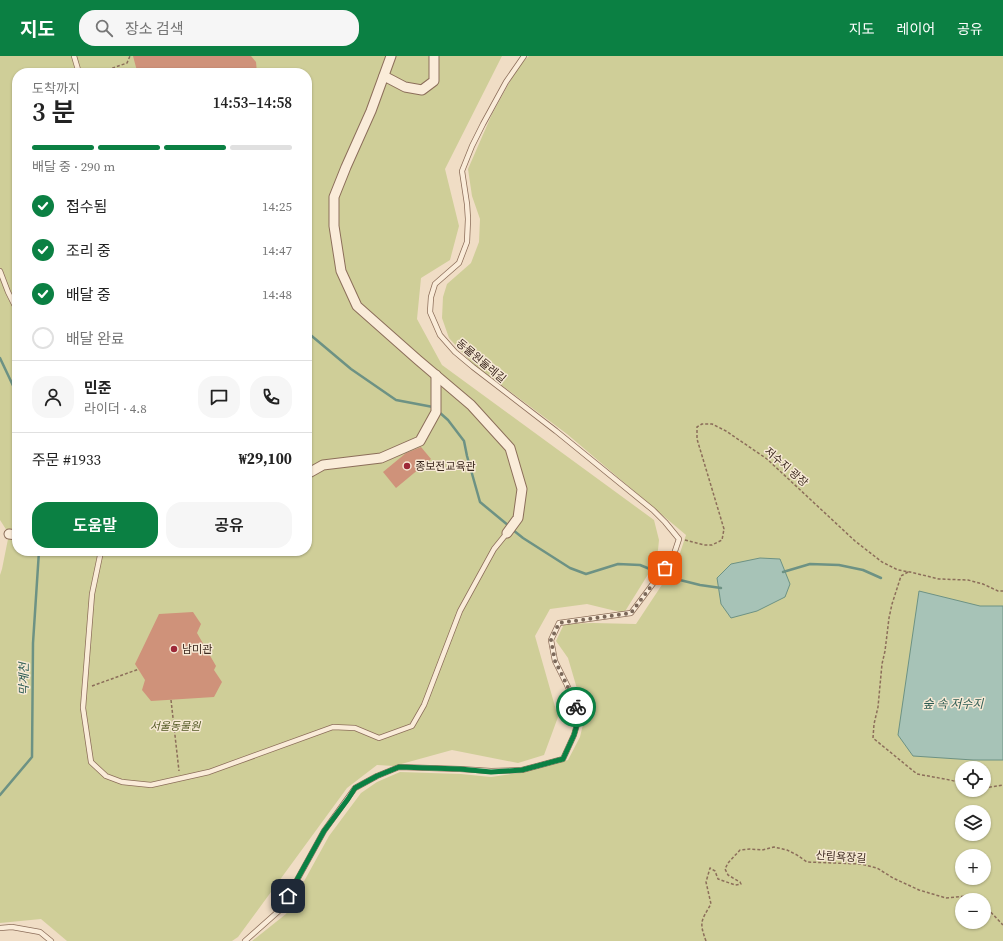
<!DOCTYPE html>
<html lang="ko">
<meta charset="utf-8">
<style>
:root{--surface:#fff;--page:#f6f6f6;--text:#222;--muted:#767676;--line:#e0e0e0;--accent:#0b8043}
body{margin:0;font-family:"Source Serif 4","Noto Sans KR",serif;background:var(--page);color:var(--text);height:100vh;display:flex;flex-direction:column;font-size:15px;white-space:nowrap}
*{box-sizing:border-box;margin:0}
p{font-size:13px;color:var(--muted)}
.icon{flex:none;width:22px;height:22px;fill:none;stroke:currentColor;stroke-width:2;stroke-linecap:round;stroke-linejoin:round}
.map{position:relative;flex:1;overflow:hidden}
.side{position:absolute;left:12px;top:12px;width:300px;height:488px;display:flex;flex-direction:column;background:var(--surface);border-radius:16px;box-shadow:0 1px 3px #0004}
.side>*{flex:none}
.tools{position:absolute;left:955px;top:705px;display:grid;gap:8px}
.tools a{display:grid;place-items:center;width:36px;height:36px;border-radius:50%;background:var(--surface);box-shadow:0 1px 3px #0004;font-size:20px}
.pin{position:absolute;display:grid;place-items:center;width:34px;height:34px;color:#fff;margin:-17px;border-radius:8px;box-shadow:0 2px 6px #0006}
.courier{position:absolute;display:grid;place-items:center;width:40px;height:40px;margin:-20px;border:3px solid #0b8043;border-radius:50%;background:#fff;color:#222;box-shadow:0 1px 5px #0007}
.head em{font-style:normal;font-weight:600}
.head div{display:flex;flex-direction:column-reverse}
.head{display:flex;align-items:center;justify-content:space-between;height:68px;padding:0 20px}
h1{font-size:26px;font-weight:600;line-height:30px}
.bar{display:grid;grid-template-columns:repeat(4,1fr);gap:6px 4px;align-content:center;height:48px;padding:0 20px}
.bar i{height:5px;border-radius:3px;background:var(--line)}
.bar .on{background:var(--accent)}
.bar p{grid-column:span 4}
.line{display:flex;align-items:center;gap:10px;padding:0 20px;border-top:1px solid var(--line)}
.line div{flex:1}
.round{display:grid;place-items:center;flex:none;width:42px;height:42px;border-radius:16px;background:var(--page)}
ol{padding:0 20px;list-style:none}
li{display:flex;align-items:center;gap:12px;height:44px}
li p{margin-inline-start:auto}
li .icon{padding:4px;border-radius:50%;background:var(--accent);color:#fff;stroke-width:4}
li:last-child{color:var(--muted)}
li i{width:22px;height:22px;border:2px solid var(--line);border-radius:50%}
.primary-button{display:flex;gap:8px;margin-top:auto;padding:8px 20px}
.primary-button a{flex:1;height:46px;border-radius:16px;background:var(--accent);color:#fff;font-size:16px;font-weight:600;line-height:46px;text-align:center}
.primary-button a+a{background:var(--page);color:var(--text)}
header{display:flex;align-items:center;gap:24px;box-sizing:border-box;height:56px;padding:0 20px;background:var(--accent);color:#fff}
header strong{font-size:19px}
nav{display:flex;gap:22px;margin-inline-start:auto;font-size:14px}
.search{width:280px;height:36px;background:var(--page);display:flex;align-items:center;gap:10px;box-sizing:border-box;padding:0 14px;border-radius:16px;color:var(--muted);font-size:15px}
.map>svg:first-child{display:block}
.green{fill:#cfce98;fill-rule:evenodd}
.water{fill:#a7c3b7;stroke:#6d9284}
.lines{fill:none;stroke-linecap:round;stroke-linejoin:round}
.stream{stroke:#6d9284;stroke-width:2.5}
.building{fill:#cf927a}
.lane-casing{stroke:#8c6e5a;stroke-width:6}
.street-casing{stroke:#8c6e5a;stroke-width:11}
.path{stroke:#8c6e5a;stroke-width:1.5;stroke-dasharray:3 2;stroke-linecap:butt}
.lane{stroke:#faecd9;stroke-width:4.5}
.street{stroke:#faecd9;stroke-width:9}
.done{stroke:#7b6859;stroke-width:4;stroke-dasharray:0 7.2}
.route{stroke:#0b8043;stroke-width:5}
.poi-dot{fill:#9d2838;stroke:#f7e9d5;stroke-width:1.5}
.labels{text-anchor:middle;dominant-baseline:central;stroke-width:3;stroke-linejoin:round;paint-order:stroke}
.street-label{font-size:11px;fill:#3c291f;stroke:#f7e9d5}
.poi-label{font-size:11px;fill:#3c291f;stroke:#f7e9d5;text-anchor:start}
.park-label{font-size:11px;font-style:italic;fill:#535924;stroke:#f7e9d5}
.water-label{font-size:12px;font-style:italic;fill:#2d5c53;stroke:#f7e9d5}
</style>
<header>
<strong>지도</strong>
<div class="search"><svg class="icon" aria-label="search" viewBox="0 0 24 24"><circle cx="10" cy="10" r="6"/><path d="M15 15l6 6"/></svg>장소 검색</div>
<nav><a>지도</a><a>레이어</a><a>공유</a></nav>
</header>
<div class="map">
<svg width="1003" height="885" viewBox="0 0 1003 885">
<rect width="100%" height="100%" fill="#f0ddc5"/>
<g class="green">
<path d="M0 0H502L445 113 459 170 450 204 421 222 417 263 442 309 654 464 659 484 657 504 624 557 587 548 550 553 535 580 558 661 544 699 518 707 452 694 394 710 377 709 347 732 238 881 232 885H67L41 863 0 867V519L2 513 9 478 0 464ZM17 17H307V495H17Z"/>
<path d="M529 0H1003V885H252L286 858 329 780 361 737 377 726 400 716 461 718 491 721 519 717 568 704 580 681 585 660 568 602 556 585 564 568 593 567 636 568 677 506 686 479 667 463 567 378 473 308 449 282 442 262 443 241 447 228 471 207 479 186 480 163 472 140 468 113 492 58 519 9ZM962 712H984V734H962ZM962 756H984V778H962ZM962 800H984V822H962ZM962 844H984V866H962Z"/>
</g>
<g class="water">
<polygon points="760,502 780,503 790,528 785,541 757,555 731,562 721,548 717,522 731,508"/>
<polygon points="919,535 980,550 1003,550 1003,704 973,704 913,700 898,679"/>
</g>
<g class="lines">
<g class="stream">
<polyline points="307,276 351,313 396,344 433,351"/>
<polyline points="0,302 17,338"/>
<polyline points="439,356 448,364 464,385 467,400 480,446 509,470"/>
<polyline points="513,474 523,482 570,512 586,518 618,508 640,509 672,522 700,529 721,532"/>
<polyline points="783,516 810,508 839,509 863,514 881,522"/>
<polyline points="0,739 32,701 33,587 39,495"/>
</g>
</g>
<g class="building">
<polygon points="133,0 251,0 256,6 257,17 152,17 151,14 137,15"/>
<polygon points="421,391 431,403 396,432 383,416 406,397"/>
<polygon points="193,556 201,568 197,577 216,610 214,614 222,626 214,641 151,645 142,634 145,624 135,608 159,558"/>
</g>
<g class="lines">
<defs>
<g id="lane">
<polyline points="74,0 79,17"/>
<polyline points="0,215 8,236 17,254"/>
<polyline points="101,495 92,538 83,652 91,706 106,720 122,726 151,729 209,716 333,671 355,672 379,682 412,670 424,649 460,555 494,493 507,477"/>
<polyline points="0,872 12,871 40,876 51,885"/>
<polyline points="245,885 281,853 324,775 355,732 377,720 399,711 460,713 491,715 522,714 563,703 574,679 580,658 567,629 555,605 551,584 559,567 631,557 673,501 679,483 665,466 653,454 556,375 473,311 455,296 440,279 430,256 431,241 435,228 459,207 467,186 468,163 467,148 462,115 472,90 483,68 506,26 524,0"/>
</g>
<g id="street">
<polyline points="391,0 371,55 346,111 334,141 334,170 341,215 357,250 418,304 471,349 510,392 522,433 518,462 507,477"/>
<polyline points="384,20 405,31 422,34 434,25 434,0"/>
<polyline points="307,418 323,409 381,402 420,385 436,356 436,319"/>
<polyline points="9,478 17,479"/>
</g>
</defs>
<use href="#lane" class="lane-casing"/>
<use href="#street" class="street-casing"/>
<g class="path">
<polyline points="98,17 127,7 130,0"/>
<polyline points="685,484 704,489 712,489 722,484 724,473 697,383 697,371 702,368 712,368 726,375 767,403 855,485 882,506 898,514 910,516 939,523 968,524 983,528 998,535 1003,535"/>
<polyline points="908,516 901,520 892,548 889,562 885,595 882,608 878,651 874,668 873,682 917,718 950,724 962,727"/>
<polyline points="92,630 139,613"/>
<polyline points="171,644 179,715"/>
<polyline points="984,732 1003,729"/>
<polyline points="984,849 1003,869"/>
<path d="M706 885C699 866 701 865 711 848L706 826 710 812 715 815 718 823 735 829 741 828 740 826 728 819 725 813 728 807 740 794 750 793 762 794 774 791 787 794 797 799 807 806 861 808 877 812 893 822 919 834 946 842 975 839 980 844"/>
</g>
<use href="#lane" class="lane"/>
<use href="#street" class="street"/>
</g>
<g class="lines">
<polyline class="done" points="576,651 567,629 555,605 551,584 559,567 631,557 665,512"/>
<polyline class="route" points="288,840 324,775 348,743 355,732 377,720 399,711 460,713 491,716 522,714 563,703 574,679 580,658 576,651"/>
</g>
<g class="poi-dot">
<circle cx="407" cy="410" r="4"/>
<circle cx="174" cy="593" r="4"/>
</g>
<g class="labels">
<g class="street-label">
<text transform="translate(481 305) rotate(40)">동물원둘레길</text>
<text transform="translate(786 411) rotate(41)">저수지 광장</text>
<text transform="translate(841 801) rotate(4)">산림욕장길</text>
</g>
<g class="poi-label">
<text x="415" y="410">종보전교육관</text>
<text x="182" y="593">남미관</text>
</g>
<g class="park-label">
<text x="175" y="670">서울동물원</text>
</g>
<g class="water-label">
<text transform="translate(24 623) rotate(-90)">막계천</text>
<text x="953" y="648">숲 속 저수지</text>
</g>
</g>
</svg>
<div class="tools">
<a><svg class="icon" aria-label="locate" viewBox="0 0 24 24"><circle cx="12" cy="12" r="6"/><path d="M12 2v4M12 18v4M2 12h4M18 12h4"/></svg></a>
<a><svg class="icon" aria-label="layers" viewBox="0 0 24 24"><path d="M12 4l9 5-9 5-9-5zM3 14l9 5 9-5"/></svg></a>
<a>+</a>
<a>−</a>
</div>
<div class="pin" style="left:665px;top:512px;background:#ea580c"><svg class="icon" aria-label="bag" viewBox="0 0 24 24"><path d="M5 8h14l-1 12H6zM9 8a3 3 0 0 1 6 0"/></svg></div>
<div class="pin" style="left:288px;top:840px;background:#1f2937"><svg class="icon" aria-label="home" viewBox="0 0 24 24"><path d="M3 11l9-7 9 7M6 9v11h12V9"/></svg></div>
<div class="courier" style="left:576px;top:651px"><svg class="icon" aria-label="bike" viewBox="0 0 24 24"><circle cx="6" cy="16" r="4"/><circle cx="18" cy="16" r="4"/><path d="M6 16l4-8h5l3 8M10 8l3 8H6M13 5h3"/></svg></div>
<section class="side">
<div class="head"><div><h1>3 분</h1><p>도착까지</p></div><em>14:53–14:58</em></div>
<div class="bar"><i class="on"></i><i class="on"></i><i class="on"></i><i></i><p>배달 중 · 290 m</p></div>
<ol>
<li><svg class="icon" aria-label="check" viewBox="0 0 24 24"><path d="M5 12l5 5 9-10"/></svg>접수됨<p>14:25</p></li>
<li><svg class="icon" aria-label="check" viewBox="0 0 24 24"><path d="M5 12l5 5 9-10"/></svg>조리 중<p>14:47</p></li>
<li><svg class="icon" aria-label="check" viewBox="0 0 24 24"><path d="M5 12l5 5 9-10"/></svg>배달 중<p>14:48</p></li>
<li><i></i>배달 완료</li>
</ol>
<div class="line" style="height:72px"><a class="round"><svg class="icon" aria-label="person" viewBox="0 0 24 24"><circle cx="12" cy="8" r="4"/><path d="M4 21q1-7 8-7t8 7"/></svg></a><div><b>민준</b><p>라이더 · 4.8</p></div><a class="round"><svg class="icon" aria-label="chat" viewBox="0 0 24 24"><path d="M4 5h16v11H9l-5 4z"/></svg></a><a class="round"><svg class="icon" aria-label="phone" viewBox="0 0 24 24"><path d="M5 4h4l2 5-3 2q2 4 5 5l2-3 5 2v4C11 20 4 13 5 4z"/></svg></a></div>
<div class="line" style="height:52px"><div>주문 #1933</div><b>₩29,100</b></div>
<div class="primary-button"><a>도움말</a><a>공유</a></div>
</section>
</div>
